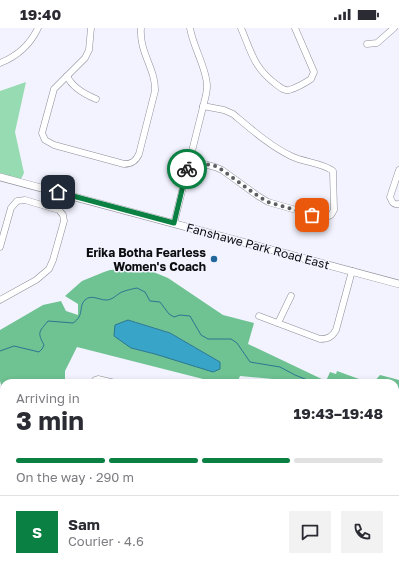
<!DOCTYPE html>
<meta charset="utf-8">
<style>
:root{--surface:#fff;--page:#f2f2f3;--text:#2b2b33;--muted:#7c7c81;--line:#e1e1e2;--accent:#0b8043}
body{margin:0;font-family:"Golos Text",sans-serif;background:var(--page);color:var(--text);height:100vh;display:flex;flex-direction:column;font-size:15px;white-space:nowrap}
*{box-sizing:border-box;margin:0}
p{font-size:13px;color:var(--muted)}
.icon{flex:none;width:22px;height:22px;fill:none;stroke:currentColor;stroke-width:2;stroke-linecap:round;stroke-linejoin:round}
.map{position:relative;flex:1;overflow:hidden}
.drawer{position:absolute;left:0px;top:351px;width:399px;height:196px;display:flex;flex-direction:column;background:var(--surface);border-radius:12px 12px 0 0;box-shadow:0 2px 6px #0003}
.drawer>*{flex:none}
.pin{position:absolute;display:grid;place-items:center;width:34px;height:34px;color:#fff;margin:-17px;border-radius:8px;box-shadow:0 2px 6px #0006}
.courier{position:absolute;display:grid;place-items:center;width:40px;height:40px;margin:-20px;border:3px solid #0b8043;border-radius:50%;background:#fff;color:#222;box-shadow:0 1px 5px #0007}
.overview em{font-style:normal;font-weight:700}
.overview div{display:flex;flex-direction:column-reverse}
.overview{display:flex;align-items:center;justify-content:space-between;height:68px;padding:0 16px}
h1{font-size:26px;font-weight:700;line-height:30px}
.bar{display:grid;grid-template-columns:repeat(4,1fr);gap:6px 4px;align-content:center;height:48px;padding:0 16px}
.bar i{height:5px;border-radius:3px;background:var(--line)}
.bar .selected{background:var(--accent)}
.bar p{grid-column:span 4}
.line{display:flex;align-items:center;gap:10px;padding:0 16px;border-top:1px solid var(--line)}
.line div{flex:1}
.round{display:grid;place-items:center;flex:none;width:42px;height:42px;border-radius:0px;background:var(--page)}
.status{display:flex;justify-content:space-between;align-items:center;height:28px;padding:0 20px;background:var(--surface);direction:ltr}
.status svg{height:11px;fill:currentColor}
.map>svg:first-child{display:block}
.green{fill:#96dbb1}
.forest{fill:#6fc292;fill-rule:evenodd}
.water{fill:#38a5c8;stroke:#2b7791}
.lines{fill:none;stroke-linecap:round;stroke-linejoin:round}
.stream{stroke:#2b7791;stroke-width:1}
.minor-casing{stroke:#8c8d97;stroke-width:7}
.major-casing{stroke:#8c8d97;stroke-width:8}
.minor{stroke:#fff;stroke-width:6}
.major{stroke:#fff;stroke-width:7}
.done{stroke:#5d5e64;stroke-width:4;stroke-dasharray:0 7.2}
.route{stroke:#0b8043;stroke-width:5}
.poi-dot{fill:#21669a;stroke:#f3f3ff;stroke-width:1.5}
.labels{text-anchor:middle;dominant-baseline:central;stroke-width:3;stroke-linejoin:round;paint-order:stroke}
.street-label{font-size:12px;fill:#0c0d10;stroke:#f3f3ff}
.poi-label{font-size:12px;font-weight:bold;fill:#0c0d10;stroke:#f3f3ff;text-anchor:end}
</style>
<div class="status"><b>19:40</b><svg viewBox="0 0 49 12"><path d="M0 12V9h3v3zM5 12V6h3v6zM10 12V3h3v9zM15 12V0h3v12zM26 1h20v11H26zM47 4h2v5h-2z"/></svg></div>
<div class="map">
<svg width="399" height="547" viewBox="0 0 399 547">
<rect width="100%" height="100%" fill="#f3f3ff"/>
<polygon class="green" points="26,54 15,104 24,145 21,151 0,146 0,63"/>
<g class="forest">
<path d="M134 240 151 243 168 250 223 287 254 295 248 316 326 353 330 344 336 346 337 343 370 355H285L273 351 240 348 237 355H211L207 352 77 319 65 343V355H4V366L0 353V302L43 277 61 273 66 283 78 287V276L65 268 82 253 104 244 110 242ZM128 292 170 305 220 334V341L131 320Z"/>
<polygon points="380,347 399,352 399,382 395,387 395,355 373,355"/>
</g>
<polygon class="water" points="128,292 170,305 220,334 220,341 213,344 155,326 131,320 114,308 115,297"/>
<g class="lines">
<g class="stream">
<path d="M0 323 14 318 39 324 42 321 44 317C37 304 39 304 48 293L73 295C85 287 78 279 85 272 91 266 99 272 106 272 113 272 117 266 122 264 127 262 132 261 137 260L145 264 150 273 160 274 169 286 174 289 180 287 190 288 201 307 208 311H231L237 315 250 334 280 339 295 347 315 355"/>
<polyline points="395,381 399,382"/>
</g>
<defs>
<g id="minor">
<path d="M91 0 89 22 85 30 54 61 42 105 45 112 54 117 124 136C132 136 136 133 139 126L155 63C156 41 139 25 141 0"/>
<path d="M241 0C252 26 254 40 277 57 281 60 284 63 289 62 296 60 305 55 311 51L314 44 295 0"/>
<polyline points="367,16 377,15 394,0"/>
<path d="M0 35C18 28 30 17 38 0"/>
<path d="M67 48C72 59 84 66 96 71"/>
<path d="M189 132 215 139 222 142 258 168 268 174 324 190 331 187 334 182 333 143C321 134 305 135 291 128 270 118 251 101 233 86L224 82 203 78"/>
<path d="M399 142 390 169C392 174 393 177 399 176"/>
<path d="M174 195 205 71C206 67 207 62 207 58 207 41 193 19 190 0"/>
<polyline points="0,219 11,180 17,173 25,172 59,182 63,187 64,193 53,232 49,241 36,252 0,272"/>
<path d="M259 288 320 311C328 311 332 309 336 302L352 243"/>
<polyline points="278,295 291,268"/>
<polyline points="94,355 95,352 98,351 115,355"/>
<polyline points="0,373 2,394 0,413"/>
<polyline points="395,394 399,389"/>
<polyline points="0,420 4,421"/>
<polyline points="395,441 399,444"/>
<polyline points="0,491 4,491"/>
<polyline points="395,508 399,496"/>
<polyline points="395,518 399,522 398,527 395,530"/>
<polyline points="146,543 160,547"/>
<polyline points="210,547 211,543"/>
<polyline points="326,547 327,543"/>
</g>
<polyline id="major" points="0,149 399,256"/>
</defs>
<use href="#minor" class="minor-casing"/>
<use href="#major" class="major-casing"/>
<use href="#minor" class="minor"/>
<use href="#major" class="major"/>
</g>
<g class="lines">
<polyline class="done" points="187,141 189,132 215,138 222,142 258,168 268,174 312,187"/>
<polyline class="route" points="58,164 174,195 187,141"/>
</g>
<circle class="poi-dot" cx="214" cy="231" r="4"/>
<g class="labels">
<g class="street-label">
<text transform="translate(258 218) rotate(15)">Fanshawe Park Road East</text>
</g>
<g class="poi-label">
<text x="206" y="224">Erika Botha Fearless<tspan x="206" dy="14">Women's Coach</tspan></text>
</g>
</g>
</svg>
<div class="pin" style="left:312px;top:187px;background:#ea580c"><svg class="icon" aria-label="bag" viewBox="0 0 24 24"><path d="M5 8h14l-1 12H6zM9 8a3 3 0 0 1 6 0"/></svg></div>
<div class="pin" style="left:58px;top:164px;background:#1f2937"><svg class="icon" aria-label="home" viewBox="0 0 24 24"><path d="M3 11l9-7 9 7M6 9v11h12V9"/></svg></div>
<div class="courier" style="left:187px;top:141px"><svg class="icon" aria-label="bike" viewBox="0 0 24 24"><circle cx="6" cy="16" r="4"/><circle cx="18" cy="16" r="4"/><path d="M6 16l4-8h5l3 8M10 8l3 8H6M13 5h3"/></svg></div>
<section class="drawer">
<div class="overview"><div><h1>3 min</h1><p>Arriving in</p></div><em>19:43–19:48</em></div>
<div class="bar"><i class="selected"></i><i class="selected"></i><i class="selected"></i><i></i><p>On the way · 290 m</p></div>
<div class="line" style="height:72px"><b class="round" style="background:var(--accent);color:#fff">S</b><div><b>Sam</b><p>Courier · 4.6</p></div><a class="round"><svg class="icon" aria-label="chat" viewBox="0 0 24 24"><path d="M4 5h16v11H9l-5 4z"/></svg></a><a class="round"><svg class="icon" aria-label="phone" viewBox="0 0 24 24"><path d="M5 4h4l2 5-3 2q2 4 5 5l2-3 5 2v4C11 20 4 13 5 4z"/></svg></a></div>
</section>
</div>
